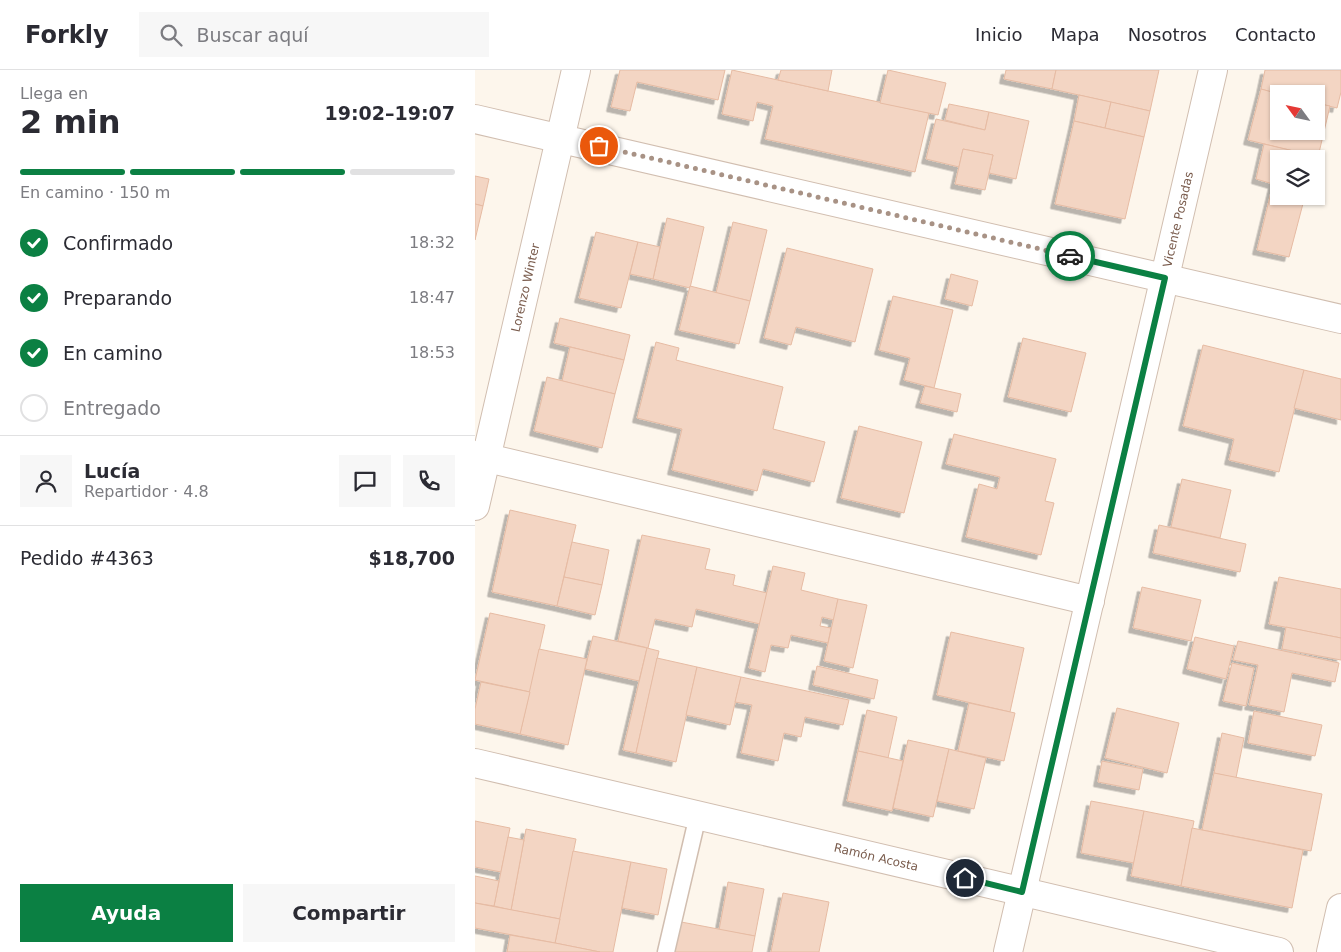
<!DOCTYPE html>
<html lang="es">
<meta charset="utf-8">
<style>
:root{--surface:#fff;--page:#f7f7f7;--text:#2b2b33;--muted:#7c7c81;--line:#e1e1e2;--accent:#0b8043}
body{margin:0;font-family:"DejaVu Sans",sans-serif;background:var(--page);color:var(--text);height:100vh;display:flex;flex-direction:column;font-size:19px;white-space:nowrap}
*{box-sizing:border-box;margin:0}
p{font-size:16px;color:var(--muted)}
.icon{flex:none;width:28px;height:28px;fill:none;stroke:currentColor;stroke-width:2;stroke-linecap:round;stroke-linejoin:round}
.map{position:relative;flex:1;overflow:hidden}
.drawer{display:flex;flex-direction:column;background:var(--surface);width:475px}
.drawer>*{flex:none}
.needle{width:32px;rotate:303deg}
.buttons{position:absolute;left:795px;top:15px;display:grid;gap:10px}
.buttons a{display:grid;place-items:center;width:55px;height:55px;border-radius:0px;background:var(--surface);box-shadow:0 1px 4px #0004;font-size:25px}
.pin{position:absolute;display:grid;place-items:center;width:42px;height:42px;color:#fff;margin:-21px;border:2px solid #fff;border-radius:50%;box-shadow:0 1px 5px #0007}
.courier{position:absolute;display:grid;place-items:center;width:50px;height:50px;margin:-25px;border:4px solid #0b8043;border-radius:50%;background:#fff;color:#222;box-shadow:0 1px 6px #0007}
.summary em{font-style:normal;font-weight:700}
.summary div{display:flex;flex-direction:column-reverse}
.summary{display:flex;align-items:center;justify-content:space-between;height:85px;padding:0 20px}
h1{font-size:32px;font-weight:700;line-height:38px}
.bar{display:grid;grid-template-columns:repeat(4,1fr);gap:8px 5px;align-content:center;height:60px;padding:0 20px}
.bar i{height:6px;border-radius:4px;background:var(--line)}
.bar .current{background:var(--accent)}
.bar p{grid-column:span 4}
.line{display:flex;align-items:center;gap:12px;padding:0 20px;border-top:1px solid var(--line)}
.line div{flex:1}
.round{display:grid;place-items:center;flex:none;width:52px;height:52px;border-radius:0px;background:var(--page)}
ol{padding:0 20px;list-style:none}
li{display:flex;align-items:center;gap:15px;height:55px}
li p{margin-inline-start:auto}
li .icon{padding:5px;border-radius:50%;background:var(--accent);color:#fff;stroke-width:4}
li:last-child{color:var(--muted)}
li i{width:28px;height:28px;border:2px solid var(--line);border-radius:50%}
.primary-button{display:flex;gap:10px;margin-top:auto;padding:10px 20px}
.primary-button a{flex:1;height:58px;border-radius:0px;background:var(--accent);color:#fff;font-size:20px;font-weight:700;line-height:58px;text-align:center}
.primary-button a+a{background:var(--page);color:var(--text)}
header{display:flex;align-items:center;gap:30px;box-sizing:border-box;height:70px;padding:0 25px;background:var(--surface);border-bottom:1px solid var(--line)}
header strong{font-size:24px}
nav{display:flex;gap:28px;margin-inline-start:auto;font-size:18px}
.search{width:350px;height:45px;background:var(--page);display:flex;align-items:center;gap:12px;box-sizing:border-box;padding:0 18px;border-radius:0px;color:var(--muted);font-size:19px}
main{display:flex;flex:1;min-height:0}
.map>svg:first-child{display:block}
.building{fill:#f3d5c3;stroke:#e6bba3;filter:url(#shadow)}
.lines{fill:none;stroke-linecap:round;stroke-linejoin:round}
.service-casing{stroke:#d1beb0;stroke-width:19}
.minor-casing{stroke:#d1beb0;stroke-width:30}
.service{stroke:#fff;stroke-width:16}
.minor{stroke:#fff;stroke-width:28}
.done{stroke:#a89285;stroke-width:5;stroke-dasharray:0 9}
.route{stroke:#0b8043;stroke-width:6}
.labels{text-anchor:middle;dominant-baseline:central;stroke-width:4;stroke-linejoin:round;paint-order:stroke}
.street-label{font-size:12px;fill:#7a5c4d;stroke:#fffaf3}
</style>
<header>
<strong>Forkly</strong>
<div class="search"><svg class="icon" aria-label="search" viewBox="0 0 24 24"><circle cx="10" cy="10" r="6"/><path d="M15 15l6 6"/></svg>Buscar aquí</div>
<nav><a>Inicio</a><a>Mapa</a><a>Nosotros</a><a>Contacto</a></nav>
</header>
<main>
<section class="drawer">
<div class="summary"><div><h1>2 min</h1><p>Llega en</p></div><em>19:02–19:07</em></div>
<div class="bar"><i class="current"></i><i class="current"></i><i class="current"></i><i></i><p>En camino · 150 m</p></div>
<ol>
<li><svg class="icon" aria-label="check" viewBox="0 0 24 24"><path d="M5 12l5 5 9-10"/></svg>Confirmado<p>18:32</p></li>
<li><svg class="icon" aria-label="check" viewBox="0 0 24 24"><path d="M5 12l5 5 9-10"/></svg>Preparando<p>18:47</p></li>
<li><svg class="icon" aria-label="check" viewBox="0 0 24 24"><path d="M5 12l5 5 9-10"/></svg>En camino<p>18:53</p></li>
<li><i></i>Entregado</li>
</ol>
<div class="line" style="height:90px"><a class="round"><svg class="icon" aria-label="person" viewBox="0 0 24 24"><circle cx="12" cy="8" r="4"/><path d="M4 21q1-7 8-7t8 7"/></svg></a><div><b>Lucía</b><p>Repartidor · 4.8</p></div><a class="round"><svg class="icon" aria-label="chat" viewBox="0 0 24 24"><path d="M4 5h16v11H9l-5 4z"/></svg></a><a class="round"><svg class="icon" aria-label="phone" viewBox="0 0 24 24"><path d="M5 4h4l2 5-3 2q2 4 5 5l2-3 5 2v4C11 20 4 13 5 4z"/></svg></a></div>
<div class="line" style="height:65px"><div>Pedido #4363</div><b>$18,700</b></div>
<div class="primary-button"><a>Ayuda</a><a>Compartir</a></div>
</section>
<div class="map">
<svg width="866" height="882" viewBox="0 0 866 882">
<defs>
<filter id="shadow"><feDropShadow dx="-4.5" dy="4.5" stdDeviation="0" flood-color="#0004"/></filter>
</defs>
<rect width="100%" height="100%" fill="#fdf6ec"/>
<g class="building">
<polygon points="145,0 250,0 243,30 162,12 155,41 136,37"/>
<polygon points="257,0 454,43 440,102 290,69 298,36 282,32 278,51 247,44"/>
<polygon points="306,0 357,0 353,21 303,10"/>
<polygon points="413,0 471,13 463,45 405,33"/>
<polygon points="531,0 581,0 577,19 529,9"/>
<polygon points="581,0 684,0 675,41 577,19"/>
<polygon points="790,0 866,0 866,22 862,38 841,33 841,24 804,24 786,19"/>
<polygon points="786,19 804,24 804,61 841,61 841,33 855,36 843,87 773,70"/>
<polygon points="604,25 636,32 630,58 599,51"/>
<polygon points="636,32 675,41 669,67 630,58"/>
<polygon points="474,34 514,42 510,60 470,50"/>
<polygon points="514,42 554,51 541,109 514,103 518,85 488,79 484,97 451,89 461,49 510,60"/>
<polygon points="599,51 669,67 650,149 580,134"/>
<polygon points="789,74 840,86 839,89 804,89 804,126 830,126 814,187 782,180 798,114 781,109"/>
<polygon points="488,79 518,85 510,120 480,114"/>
<polygon points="0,106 14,109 8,136 0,134"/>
<polygon points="0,134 8,136 0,170"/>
<polygon points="192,148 229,157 215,218 178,209"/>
<polygon points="258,152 292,160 275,231 241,223"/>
<polygon points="121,162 163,172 146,238 104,228"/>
<polygon points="163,172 185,177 178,209 155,204"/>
<polygon points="312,178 398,199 380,272 321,257 316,275 289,268"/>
<polygon points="476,204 503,211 497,236 470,229"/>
<polygon points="215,216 275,231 264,274 204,260"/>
<polygon points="418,226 478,240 459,318 429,310 435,288 404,280"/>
<polygon points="85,248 155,265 149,290 79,273"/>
<polygon points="548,268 611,283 596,342 533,327"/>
<polygon points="181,272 204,278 201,290 308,317 298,359 350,372 339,412 288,399 282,421 197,400 207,359 162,348"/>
<polygon points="728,275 829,300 804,402 754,390 759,369 708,356"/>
<polygon points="95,277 149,290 140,324 87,311"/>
<polygon points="829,300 866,309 866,350 819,338"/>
<polygon points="72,307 140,324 127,378 59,361"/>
<polygon points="450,316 486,324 482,342 445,333"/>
<polygon points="384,356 447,372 429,443 366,428"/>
<polygon points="479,364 581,389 570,431 579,433 566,485 491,467 504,414 522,419 525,407 471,394"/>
<polygon points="707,409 756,420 745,468 696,457"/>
<polygon points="35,440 101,455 82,536 17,522"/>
<polygon points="684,455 771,474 765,502 678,483"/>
<polygon points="167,465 235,479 230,499 260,505 258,515 292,523 285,554 221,539 217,557 180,549 173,578 143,571"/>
<polygon points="97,472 134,480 127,515 89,507"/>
<polygon points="298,496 330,503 326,520 363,529 359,550 347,547 345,556 356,558 353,573 316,565 313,578 296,575 290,602 274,598"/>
<polygon points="89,507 127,515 120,545 82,536"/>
<polygon points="804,507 866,519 866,568 794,554"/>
<polygon points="667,517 726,530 716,571 658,558"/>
<polygon points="363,529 392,535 378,598 349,591"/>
<polygon points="15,543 70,555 55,622 0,610"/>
<polygon points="811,557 866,568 866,590 807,579"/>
<polygon points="476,562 549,578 535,642 462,625"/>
<polygon points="118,566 172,578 164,611 110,599"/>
<polygon points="720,567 759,576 751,609 712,599"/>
<polygon points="763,571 864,593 860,612 817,603 809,642 774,635 783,595 758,590"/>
<polygon points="172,578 184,581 161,683 148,680"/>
<polygon points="64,579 112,589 93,675 45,664"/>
<polygon points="182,588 222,597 201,692 161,683"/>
<polygon points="757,593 779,598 771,636 748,631"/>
<polygon points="342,596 403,610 399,629 338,615"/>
<polygon points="222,597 266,607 255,655 211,645"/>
<polygon points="266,607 374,630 368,655 330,647 326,667 309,663 303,691 266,683 277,635 260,632"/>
<polygon points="6,612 55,622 45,664 0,654 0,639"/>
<polygon points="494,633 540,643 529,691 483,681"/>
<polygon points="642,638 704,653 692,703 630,688"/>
<polygon points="392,640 422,647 413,688 383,681"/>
<polygon points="779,641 847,655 840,686 773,673"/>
<polygon points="747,663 769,668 761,708 739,703"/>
<polygon points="433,670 474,679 458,747 418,738"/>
<polygon points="474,679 511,688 499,739 462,731"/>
<polygon points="383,681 428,691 417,741 372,731"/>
<polygon points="627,691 668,699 664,720 623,712"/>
<polygon points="739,703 847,724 836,781 727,760"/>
<polygon points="616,731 669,741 659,793 606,783"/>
<polygon points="669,741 719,751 706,816 656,806"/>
<polygon points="0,751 35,758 26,802 0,797"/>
<polygon points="717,758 828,780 817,838 706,816"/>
<polygon points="51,759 101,769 85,849 36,840"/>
<polygon points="33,767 49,770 36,840 19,836"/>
<polygon points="98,781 156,792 138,882 125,882 80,873"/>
<polygon points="156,792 192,799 183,845 147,838"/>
<polygon points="0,806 24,811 19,836 0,833"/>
<polygon points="253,812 289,819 280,866 244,860"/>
<polygon points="308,823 354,832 344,882 296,882"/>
<polygon points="0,833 85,849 80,873 0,858"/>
<polygon points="201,851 280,866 277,882 195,882"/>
<polygon points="35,865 80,873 125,882 32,882"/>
</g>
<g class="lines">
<defs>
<polyline id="service" points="191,882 223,745"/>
<g id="minor">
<polyline points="0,49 866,249"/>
<polyline points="0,385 615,531"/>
<path id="s1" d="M0 436 101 0"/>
<path id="s2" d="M0 693 804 882"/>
<path id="s3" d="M533 882 738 0"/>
<polyline points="856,882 866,838"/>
</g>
</defs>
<use href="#service" class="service-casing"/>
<use href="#minor" class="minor-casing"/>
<use href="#service" class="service"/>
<use href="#minor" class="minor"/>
</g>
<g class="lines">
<polyline class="done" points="124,76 595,186"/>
<polyline class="route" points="490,808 547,822 690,208 595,186"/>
</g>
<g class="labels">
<g class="street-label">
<text stroke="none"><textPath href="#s3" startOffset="752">Vicente Posadas</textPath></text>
<text stroke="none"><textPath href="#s1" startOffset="224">Lorenzo Winter</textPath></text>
<text stroke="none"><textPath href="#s2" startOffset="412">Ramón Acosta</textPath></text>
</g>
</g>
</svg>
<div class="buttons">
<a><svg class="needle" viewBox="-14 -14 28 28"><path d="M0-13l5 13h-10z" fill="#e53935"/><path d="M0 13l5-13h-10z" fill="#7c7c81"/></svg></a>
<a><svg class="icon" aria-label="layers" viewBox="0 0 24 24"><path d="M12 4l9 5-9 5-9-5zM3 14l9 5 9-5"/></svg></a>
</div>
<div class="pin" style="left:124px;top:76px;background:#ea580c"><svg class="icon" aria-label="bag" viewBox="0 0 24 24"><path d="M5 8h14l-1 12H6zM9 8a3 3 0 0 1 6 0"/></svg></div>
<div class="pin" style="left:490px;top:808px;background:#1f2937"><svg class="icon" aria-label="home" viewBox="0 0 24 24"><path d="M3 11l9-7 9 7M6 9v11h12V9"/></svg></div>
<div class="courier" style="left:595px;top:186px"><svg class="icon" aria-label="car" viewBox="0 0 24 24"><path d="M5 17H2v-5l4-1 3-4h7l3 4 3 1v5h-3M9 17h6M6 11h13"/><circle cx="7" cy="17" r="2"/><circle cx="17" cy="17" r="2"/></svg></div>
</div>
</main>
